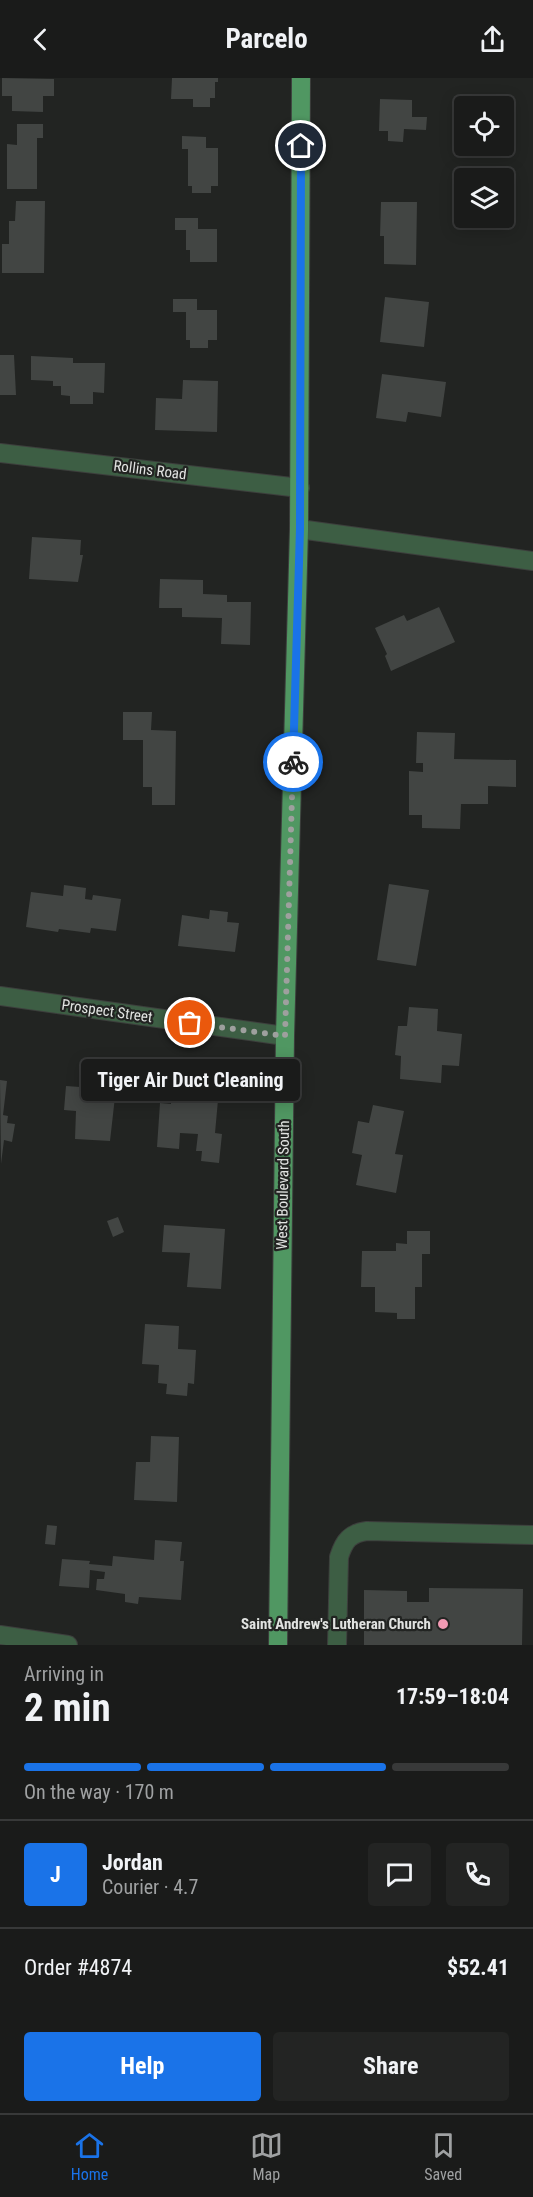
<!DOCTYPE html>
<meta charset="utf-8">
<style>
:root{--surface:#1a1b1a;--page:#232423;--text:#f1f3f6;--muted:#9fa1a2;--line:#383939;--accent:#1a73e8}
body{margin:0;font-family:"Roboto Condensed",sans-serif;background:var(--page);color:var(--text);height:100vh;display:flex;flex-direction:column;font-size:22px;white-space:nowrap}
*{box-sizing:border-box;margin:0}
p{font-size:20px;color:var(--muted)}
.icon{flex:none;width:33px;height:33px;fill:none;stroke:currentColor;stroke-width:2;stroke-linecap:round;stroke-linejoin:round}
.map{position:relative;height:1567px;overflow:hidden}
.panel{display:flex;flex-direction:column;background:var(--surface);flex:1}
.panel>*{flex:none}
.controls{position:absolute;left:454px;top:18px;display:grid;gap:12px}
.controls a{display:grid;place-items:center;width:60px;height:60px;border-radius:6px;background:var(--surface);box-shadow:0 3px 15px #0003,0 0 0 2px var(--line);font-size:30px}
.pin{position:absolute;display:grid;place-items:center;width:51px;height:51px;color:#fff;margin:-26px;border:3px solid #fff;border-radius:50%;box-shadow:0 2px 6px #0007}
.courier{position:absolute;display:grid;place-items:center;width:60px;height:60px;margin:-30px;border:4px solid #1a73e8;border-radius:50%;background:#fff;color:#222;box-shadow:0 2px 8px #0007}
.bubble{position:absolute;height:42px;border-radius:6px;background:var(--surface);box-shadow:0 3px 15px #0003,0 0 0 2px var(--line);font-size:20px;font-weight:700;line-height:42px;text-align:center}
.overview em{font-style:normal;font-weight:700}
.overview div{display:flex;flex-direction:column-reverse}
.overview{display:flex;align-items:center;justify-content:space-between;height:102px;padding:0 24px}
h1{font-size:39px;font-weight:700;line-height:45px}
.bar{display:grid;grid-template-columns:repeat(4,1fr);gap:9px 6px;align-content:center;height:72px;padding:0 24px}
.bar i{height:8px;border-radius:4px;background:var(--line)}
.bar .selected{background:var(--accent)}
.bar p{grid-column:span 4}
.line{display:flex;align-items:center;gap:15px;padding:0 24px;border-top:2px solid var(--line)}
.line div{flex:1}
.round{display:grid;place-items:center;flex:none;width:63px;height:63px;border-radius:6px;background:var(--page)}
.button{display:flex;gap:12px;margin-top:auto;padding:12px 24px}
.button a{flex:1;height:69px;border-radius:6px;background:var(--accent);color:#fff;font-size:24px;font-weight:700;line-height:69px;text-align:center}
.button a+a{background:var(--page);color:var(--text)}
header{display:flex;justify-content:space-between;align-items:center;height:78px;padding:0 24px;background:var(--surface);font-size:27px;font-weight:700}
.tab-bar{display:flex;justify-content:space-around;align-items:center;height:84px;border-top:2px solid var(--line);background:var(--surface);font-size:16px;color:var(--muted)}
.tab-bar a{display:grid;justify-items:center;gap:3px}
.tab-bar .selected{color:var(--accent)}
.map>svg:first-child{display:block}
.building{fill:#424543}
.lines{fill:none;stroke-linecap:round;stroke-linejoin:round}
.minor-casing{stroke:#3d3f3d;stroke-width:20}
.major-casing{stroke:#3d3f3d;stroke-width:20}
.minor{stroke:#3d5e44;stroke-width:18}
.major{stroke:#509762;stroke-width:18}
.done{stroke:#9ea09e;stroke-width:6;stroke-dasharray:0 10.8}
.route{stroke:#1a73e8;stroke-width:8}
.poi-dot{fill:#f19ab3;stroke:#222422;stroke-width:2}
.labels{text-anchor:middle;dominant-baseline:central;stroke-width:4.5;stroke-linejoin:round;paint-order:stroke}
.street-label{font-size:15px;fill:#e1e3e1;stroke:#222422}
.poi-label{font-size:15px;font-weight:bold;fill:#e1e3e1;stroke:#222422;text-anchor:end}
</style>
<header><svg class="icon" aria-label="back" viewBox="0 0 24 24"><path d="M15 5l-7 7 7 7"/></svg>Parcelo<svg class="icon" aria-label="share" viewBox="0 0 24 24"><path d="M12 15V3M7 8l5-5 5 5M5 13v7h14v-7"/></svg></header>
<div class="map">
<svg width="533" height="1567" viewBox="0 0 533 1567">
<rect width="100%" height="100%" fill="#222422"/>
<g class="building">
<polygon points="2,0 54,1 54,18 43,18 43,34 12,33 12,18 2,18"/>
<polygon points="172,0 218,0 218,4 215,4 215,20 210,20 210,29 193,29 193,21 171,21"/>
<polygon points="380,21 412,22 412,39 427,39 426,52 404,51 403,64 388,63 388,53 379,53"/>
<polygon points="17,46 43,46 43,60 37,60 37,111 7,111 7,66 17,67"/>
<polygon points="182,58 206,59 206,70 218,70 218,108 211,108 211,115 192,115 192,108 188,108 188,71 182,71"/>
<polygon points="16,123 45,123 44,195 2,195 2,166 9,166 9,143 15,143"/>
<polygon points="381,124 417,124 416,187 384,186 384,158 380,158"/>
<polygon points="175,140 198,140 198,151 217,151 217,184 190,184 190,172 186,172 186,152 175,152"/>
<polygon points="385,219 429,224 424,269 380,264"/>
<polygon points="173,221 197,221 197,232 217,232 217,262 208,262 208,270 190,270 190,262 186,262 186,234 173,234"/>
<polygon points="0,277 14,277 16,317 0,317"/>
<polygon points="31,278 73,280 73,285 105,285 104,315 93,314 93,326 70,326 70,318 61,317 61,308 53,308 53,303 31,302"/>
<polygon points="382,296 446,304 441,339 408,334 406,344 376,340"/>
<polygon points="183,302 218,303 217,354 155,352 156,320 182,321"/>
<polygon points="32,459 81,462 80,477 83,477 78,504 29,501"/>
<polygon points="160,501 203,502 203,516 227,517 227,524 251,524 250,567 221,566 222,540 182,539 182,530 159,530"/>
<polygon points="439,529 455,564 391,593 385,578 387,576 375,550 404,537 407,543"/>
<polygon points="123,634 152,634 151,652 176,653 175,727 152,727 152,709 143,709 143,662 123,662"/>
<polygon points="417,654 455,655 454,681 516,682 516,709 488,708 488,726 461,726 460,751 422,750 422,737 409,737 409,693 423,694 423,685 416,685"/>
<polygon points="389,806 429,812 416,888 377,882"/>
<polygon points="64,807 86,810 85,821 92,822 93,817 121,821 116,853 91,850 90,855 59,851 58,854 26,849 31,814 63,818"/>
<polygon points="210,832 228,834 227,844 239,845 235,874 178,868 182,837 209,841"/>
<polygon points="409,929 438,931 437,953 462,956 459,988 442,987 441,1005 400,1001 401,978 395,977 398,948 407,948"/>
<polygon points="0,1002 7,1003 3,1037 8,1038 7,1045 15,1046 12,1064 4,1062 1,1086"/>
<polygon points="80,1007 116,1010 110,1063 75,1061 76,1033 64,1032 66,1008 80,1009"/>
<polygon points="180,1017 205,1019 205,1021 218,1022 215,1055 222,1056 219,1085 201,1083 202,1073 196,1073 198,1056 180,1055 179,1071 157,1069 160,1025 171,1026 171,1023 180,1023"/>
<polygon points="373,1027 404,1033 395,1076 403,1077 396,1115 356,1107 362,1077 352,1075 358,1043 369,1045"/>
<polygon points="118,1139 124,1154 113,1159 107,1143"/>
<polygon points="164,1147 225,1151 221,1211 187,1209 190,1175 162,1174"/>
<polygon points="407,1153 430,1153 430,1176 422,1176 422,1209 415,1209 415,1241 397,1241 397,1235 375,1234 375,1209 361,1209 362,1173 396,1173 396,1165 407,1166"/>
<polygon points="145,1246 179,1248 178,1271 196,1272 194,1306 188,1305 187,1318 166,1316 167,1306 158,1305 159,1287 142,1286"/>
<polygon points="151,1358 179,1359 177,1424 134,1422 136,1384 150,1384"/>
<polygon points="47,1447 57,1448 55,1467 45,1466"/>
<polygon points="155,1462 182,1464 180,1483 184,1483 181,1522 139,1519 138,1526 125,1524 125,1516 96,1512 97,1501 104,1501 105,1494 90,1492 89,1510 59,1508 62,1481 90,1483 89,1486 112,1488 113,1478 154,1482"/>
<polygon points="429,1510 523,1511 522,1567 364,1567 364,1512 407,1513 407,1524 429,1524"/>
</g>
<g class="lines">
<defs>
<g id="minor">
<polyline points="0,375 300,410"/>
<polyline points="299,451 533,483"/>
<polyline points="0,918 285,958"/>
<polyline points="0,1557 68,1567"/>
<path d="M337 1567 339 1479C344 1463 350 1455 367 1453L533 1457"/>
</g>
<polyline id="major" points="278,1567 285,958 299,451 301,0"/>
</defs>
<use href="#minor" class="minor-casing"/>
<use href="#major" class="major-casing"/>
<use href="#minor" class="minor"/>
<use href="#major" class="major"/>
</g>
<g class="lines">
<polyline class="done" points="190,945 285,958 293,684"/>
<polyline class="route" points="293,684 300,451 301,68"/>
</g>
<circle class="poi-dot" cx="443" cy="1546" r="6"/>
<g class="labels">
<g class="street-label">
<text transform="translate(150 392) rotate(7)">Rollins Road</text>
<text transform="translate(107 933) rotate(8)">Prospect Street</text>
<text transform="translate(283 1107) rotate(-89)">West Boulevard South</text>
</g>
<g class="poi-label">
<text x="431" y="1546">Saint Andrew's Lutheran Church</text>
</g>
</g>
</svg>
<div class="controls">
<a><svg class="icon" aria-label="locate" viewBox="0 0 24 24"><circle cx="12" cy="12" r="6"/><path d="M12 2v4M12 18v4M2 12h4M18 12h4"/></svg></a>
<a><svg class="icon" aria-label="layers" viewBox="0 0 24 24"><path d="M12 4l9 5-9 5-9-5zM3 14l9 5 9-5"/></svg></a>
</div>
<div class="pin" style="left:190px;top:945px;background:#ea580c"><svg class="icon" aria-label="bag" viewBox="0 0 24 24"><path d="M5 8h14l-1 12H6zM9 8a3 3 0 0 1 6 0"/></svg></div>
<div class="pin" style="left:301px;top:68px;background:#1f2937"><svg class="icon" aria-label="home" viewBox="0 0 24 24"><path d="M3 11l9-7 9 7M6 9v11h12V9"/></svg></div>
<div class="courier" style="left:293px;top:684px"><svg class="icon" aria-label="bike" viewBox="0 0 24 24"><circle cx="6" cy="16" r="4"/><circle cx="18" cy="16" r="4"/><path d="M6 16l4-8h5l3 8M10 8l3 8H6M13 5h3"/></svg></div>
<div class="bubble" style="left:81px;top:981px;width:219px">Tiger Air Duct Cleaning</div>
</div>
<section class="panel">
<div class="overview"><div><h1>2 min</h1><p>Arriving in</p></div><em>17:59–18:04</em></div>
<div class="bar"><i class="selected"></i><i class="selected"></i><i class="selected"></i><i></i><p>On the way · 170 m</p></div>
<div class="line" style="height:108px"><b class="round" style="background:var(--accent);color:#fff">J</b><div><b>Jordan</b><p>Courier · 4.7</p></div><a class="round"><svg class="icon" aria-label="chat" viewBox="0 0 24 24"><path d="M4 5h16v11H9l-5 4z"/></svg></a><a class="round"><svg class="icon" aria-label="phone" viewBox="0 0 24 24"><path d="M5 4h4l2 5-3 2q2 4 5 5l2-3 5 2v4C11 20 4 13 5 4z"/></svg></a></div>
<div class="line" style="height:78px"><div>Order #4874</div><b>$52.41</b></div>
<div class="button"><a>Help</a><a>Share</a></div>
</section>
<nav class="tab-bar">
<a class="selected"><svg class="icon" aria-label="home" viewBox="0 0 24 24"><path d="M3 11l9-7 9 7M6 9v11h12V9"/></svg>Home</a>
<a><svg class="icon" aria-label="map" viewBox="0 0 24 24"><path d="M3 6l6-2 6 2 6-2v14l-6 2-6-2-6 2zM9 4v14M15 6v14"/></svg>Map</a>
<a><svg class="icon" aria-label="saved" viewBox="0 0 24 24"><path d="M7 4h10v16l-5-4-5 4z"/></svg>Saved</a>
</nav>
